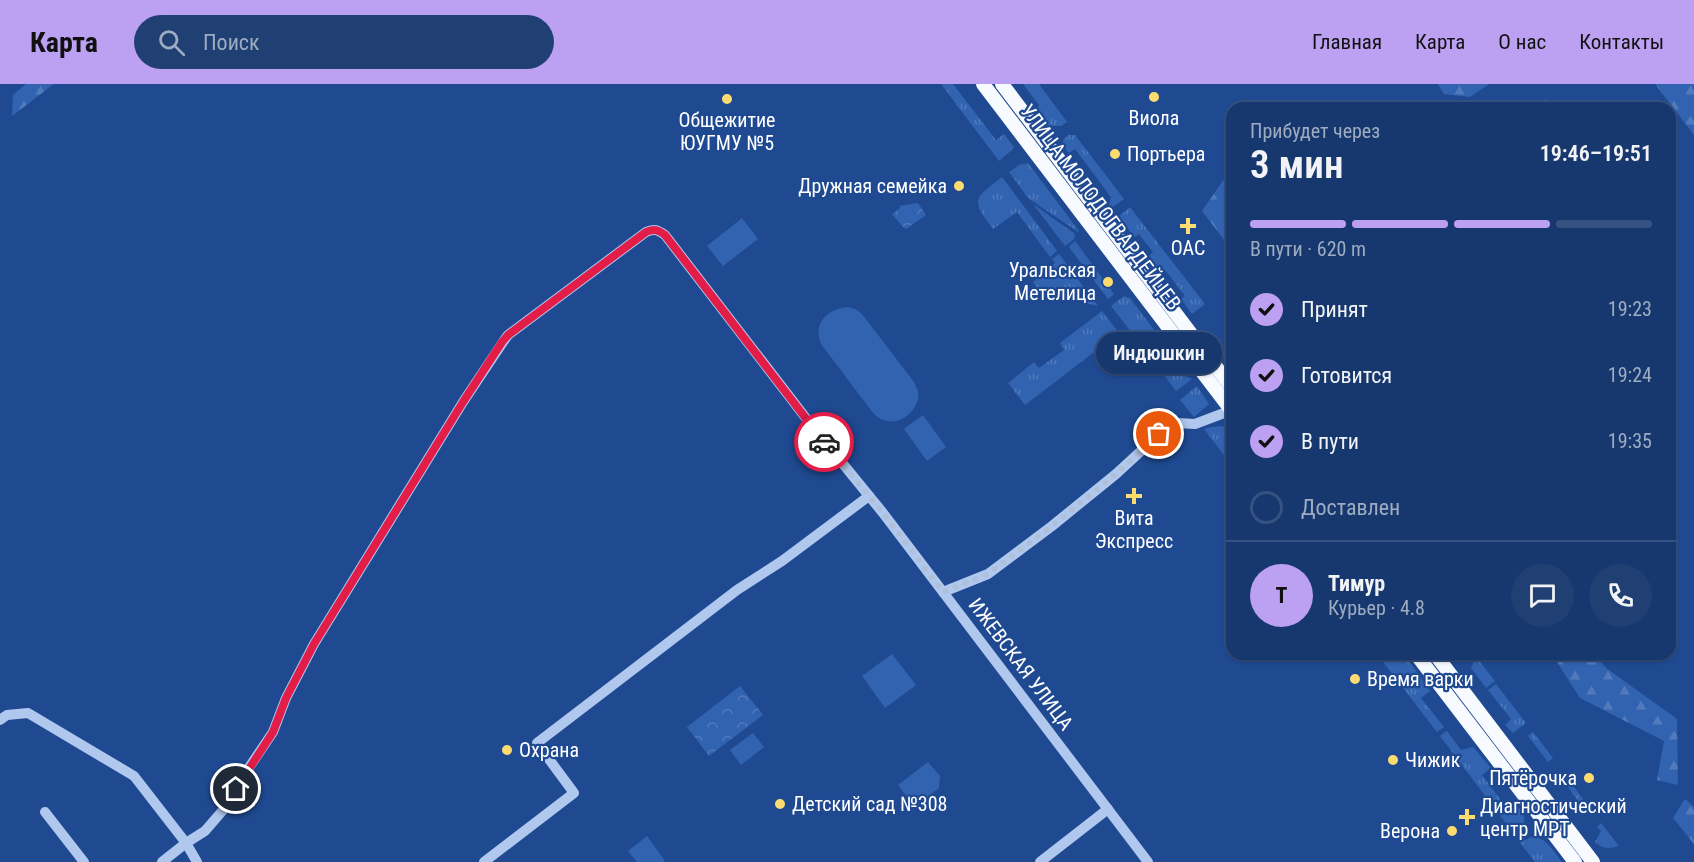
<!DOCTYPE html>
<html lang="ru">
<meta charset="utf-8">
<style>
:root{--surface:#17386e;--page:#203f73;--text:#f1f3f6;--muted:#9eacc2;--line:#365281;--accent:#bca0f2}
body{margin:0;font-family:"Roboto Condensed",sans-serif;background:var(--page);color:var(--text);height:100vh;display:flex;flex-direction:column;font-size:22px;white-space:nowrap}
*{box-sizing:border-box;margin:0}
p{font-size:20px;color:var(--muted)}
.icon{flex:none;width:33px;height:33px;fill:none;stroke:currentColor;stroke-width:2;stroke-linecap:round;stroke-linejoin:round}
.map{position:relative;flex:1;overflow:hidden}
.panel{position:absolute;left:1226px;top:18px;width:450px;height:558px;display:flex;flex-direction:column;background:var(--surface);border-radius:18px;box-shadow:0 2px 4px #0004,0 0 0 2px var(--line)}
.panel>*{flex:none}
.pin{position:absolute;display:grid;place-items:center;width:51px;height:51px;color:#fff;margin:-26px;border:3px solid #fff;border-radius:50%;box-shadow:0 2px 6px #0007}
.courier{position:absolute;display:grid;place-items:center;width:60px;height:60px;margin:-30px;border:4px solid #e11d48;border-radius:50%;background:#fff;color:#222;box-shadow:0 2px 8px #0007}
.bubble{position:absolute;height:42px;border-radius:21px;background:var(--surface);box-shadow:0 2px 4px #0004,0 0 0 2px var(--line);font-size:20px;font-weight:600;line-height:42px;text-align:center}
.overview em{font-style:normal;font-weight:600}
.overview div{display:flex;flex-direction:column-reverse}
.overview{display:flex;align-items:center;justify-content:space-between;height:102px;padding:0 24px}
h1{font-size:39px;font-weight:600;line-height:45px}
.bar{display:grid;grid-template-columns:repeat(4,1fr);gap:9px 6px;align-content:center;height:72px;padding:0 24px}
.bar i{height:8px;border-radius:4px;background:var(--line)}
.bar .active{background:var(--accent)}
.bar p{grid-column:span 4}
.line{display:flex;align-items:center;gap:15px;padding:0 24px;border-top:2px solid var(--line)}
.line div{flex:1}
.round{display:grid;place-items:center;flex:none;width:63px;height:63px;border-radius:32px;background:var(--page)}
ol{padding:0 24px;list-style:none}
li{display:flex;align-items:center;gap:18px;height:66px}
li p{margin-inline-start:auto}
li .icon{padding:6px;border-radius:50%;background:var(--accent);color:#111;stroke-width:4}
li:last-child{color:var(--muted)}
li i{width:33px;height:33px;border:3px solid var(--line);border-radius:50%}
header{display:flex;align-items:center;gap:36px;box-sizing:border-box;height:84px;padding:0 30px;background:var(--accent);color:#111}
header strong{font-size:28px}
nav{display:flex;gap:33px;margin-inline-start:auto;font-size:21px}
.search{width:420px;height:54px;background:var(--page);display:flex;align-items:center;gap:15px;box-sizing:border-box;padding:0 21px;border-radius:33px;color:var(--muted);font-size:22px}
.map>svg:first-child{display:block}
.grass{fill:url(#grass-tufts)}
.forest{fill:url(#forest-firs)}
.park{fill:url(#park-crowns)}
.garden{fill:#3263b0}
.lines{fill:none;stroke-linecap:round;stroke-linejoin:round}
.minor{stroke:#b0c8ee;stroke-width:10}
.major{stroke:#f7faff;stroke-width:14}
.done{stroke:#b1c0d9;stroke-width:6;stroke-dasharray:0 10.8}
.route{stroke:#e11d48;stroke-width:8}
.poi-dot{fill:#fcdc70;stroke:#1f4a92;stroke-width:2}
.labels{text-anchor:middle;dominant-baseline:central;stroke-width:4.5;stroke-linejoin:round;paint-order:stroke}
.poi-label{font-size:20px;fill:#fff;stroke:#1f4a92;text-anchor:start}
.street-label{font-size:20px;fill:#fff;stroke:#1f4a92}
</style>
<header>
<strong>Карта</strong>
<div class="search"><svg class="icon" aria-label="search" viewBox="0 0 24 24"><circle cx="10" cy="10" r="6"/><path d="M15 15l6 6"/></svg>Поиск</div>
<nav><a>Главная</a><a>Карта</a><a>О нас</a><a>Контакты</a></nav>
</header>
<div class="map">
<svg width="1694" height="778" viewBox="0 0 1694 778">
<defs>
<pattern id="grass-tufts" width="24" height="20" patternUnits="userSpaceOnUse" patternTransform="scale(1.5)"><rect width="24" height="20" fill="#3263b0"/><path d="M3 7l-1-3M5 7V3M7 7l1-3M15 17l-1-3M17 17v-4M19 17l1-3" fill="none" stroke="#517abc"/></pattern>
<pattern id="forest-firs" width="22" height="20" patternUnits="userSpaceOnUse" patternTransform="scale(1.5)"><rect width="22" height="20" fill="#3263b0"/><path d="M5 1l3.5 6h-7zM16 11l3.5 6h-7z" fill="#517abc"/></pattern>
<pattern id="park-crowns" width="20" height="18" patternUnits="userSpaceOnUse" patternTransform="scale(1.5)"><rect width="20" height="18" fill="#3263b0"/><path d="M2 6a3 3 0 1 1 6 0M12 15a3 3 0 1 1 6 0" fill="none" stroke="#517abc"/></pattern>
</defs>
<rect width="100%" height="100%" fill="#1f4a92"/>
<g class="grass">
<polygon points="941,0 953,0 996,56 1004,50 1014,63 1013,65 999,77"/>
<polygon points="1023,0 1039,0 1067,38 1061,42 1049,42 1037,27 1039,21"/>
<polygon points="1068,51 1075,51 1124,115 1111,124 1109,122 1111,113 1075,65 1069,69 1063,62 1063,56"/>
<polygon points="1028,79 1079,147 1078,148 1028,114 1009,88 1019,81"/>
<path d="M1002 93 1057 167 1050 173 1017 128 993 145C970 115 974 115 1002 93Z"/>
<polygon points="1033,120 1075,150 1074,155 1065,162"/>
<polygon points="1130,123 1205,220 1192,230 1181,215 1185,212 1166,187 1162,190 1149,172 1153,168 1139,150 1135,153 1118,133"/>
<polygon points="1075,157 1114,210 1108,215 1069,163"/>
<polygon points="1059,170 1098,222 1040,208 1033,198 1055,179 1052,175"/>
<polygon points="1124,212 1130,214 1188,291 1157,281 1111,222"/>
<polygon points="1102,227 1119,249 1025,321 1008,299 1034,278 1039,284 1064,266 1060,259"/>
<polygon points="1160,285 1191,294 1192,295 1176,307"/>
<polygon points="1197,302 1209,320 1194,333 1180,316"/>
<polygon points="1222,342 1231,347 1231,380 1204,345 1212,343"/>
<polygon points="1377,570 1404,570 1430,607 1421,614 1444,643 1437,648"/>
<polygon points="1476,573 1495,597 1486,604 1471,584"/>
<polygon points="1496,600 1526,639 1513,649 1505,641 1511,635 1488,606"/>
<path d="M1447 647 1461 666 1473 663 1491 684 1482 691 1509 727 1518 722C1527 736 1527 740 1514 750L1440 652Z"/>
<polygon points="1533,648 1553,674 1548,678 1528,652"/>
<polygon points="1571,699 1586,719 1582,722 1567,702"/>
<path d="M1601 739 1619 762C1608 765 1603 765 1595 758L1601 747 1597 743Z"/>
<path d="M1531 753C1547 753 1553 767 1562 778H1535L1520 759Z"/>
</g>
<g class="forest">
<polygon points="26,0 54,0 12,32 13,11"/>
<polygon points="1438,0 1489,0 1470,13 1444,10"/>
<polygon points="1655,0 1694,0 1694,51"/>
<polygon points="1546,15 1563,24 1532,24"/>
<polygon points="1231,85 1231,165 1202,127"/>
<polygon points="1552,570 1595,570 1606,584 1677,635 1678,701 1657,696 1664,657 1580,614"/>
<polygon points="1685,715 1694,723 1694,760 1673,734"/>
</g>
<g class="park">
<polygon points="918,119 926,131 906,145 902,142 892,130 900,124 899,122"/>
<polygon points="740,602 763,631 709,672 687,643"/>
</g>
<g class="garden">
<polygon points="742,134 758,155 723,182 707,162"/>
<path d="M847 223 855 225 862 230 914 298C915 301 917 304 918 307 921 326 899 344 881 335 878 334 876 331 873 329L821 260C813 239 826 226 847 223Z"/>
<polygon points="923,331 946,363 927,377 904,345"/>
<polygon points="892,570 916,601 885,624 862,592"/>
<polygon points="753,649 764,663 741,681 730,666"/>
<polygon points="928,678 940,692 939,704 915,723 898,701"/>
<polygon points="647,752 665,777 663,778 637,778 628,767"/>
</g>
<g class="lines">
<g class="minor">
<polyline points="943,508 988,490 1052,442 1116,390 1166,344 1177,339 1195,340 1232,326"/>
<polyline points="0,636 7,631 28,629 134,692 186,759 197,778"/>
<polyline points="45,728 84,778"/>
<path d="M162 778 186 759 205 747 224 725 248 685 273 648 286 614 314 560 463 318 503 258 508 251 646 148C654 144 658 146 665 151L812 342 883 429 1148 778"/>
<polyline points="484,778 574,709 537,659 737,506 782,477 869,412"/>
<polyline points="1040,778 1108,725"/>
</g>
<g class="major">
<polyline points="983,0 1232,327"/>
<polyline points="1002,0 1232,304"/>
<polyline points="1416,570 1575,778"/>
<polyline points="1435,570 1593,778"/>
</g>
</g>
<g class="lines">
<polyline class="done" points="824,358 883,429 943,508 988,490 1052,442 1116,390 1159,350"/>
<path class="route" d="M236 705 273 648 286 614 314 560 463 318 502 258 508 251 646 148C654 144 658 146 665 151L824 358"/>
</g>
<g class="poi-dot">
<circle cx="1154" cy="13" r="6"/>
<circle cx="727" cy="15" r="6"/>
<circle cx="1115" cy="70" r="6"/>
<circle cx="959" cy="102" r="6"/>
<path d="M1185 133h6v6h6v6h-6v6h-6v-6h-6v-6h6z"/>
<circle cx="1108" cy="198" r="6"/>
<path d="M1131 403h6v6h6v6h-6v6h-6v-6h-6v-6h6z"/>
<circle cx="1355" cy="595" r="6"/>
<circle cx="507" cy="666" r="6"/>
<circle cx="1393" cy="676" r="6"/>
<circle cx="1589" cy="694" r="6"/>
<circle cx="780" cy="720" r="6"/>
<path d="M1464 724h6v6h6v6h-6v6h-6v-6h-6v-6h6z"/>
<circle cx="1452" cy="747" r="6"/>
</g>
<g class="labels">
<g class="poi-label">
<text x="1154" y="34" text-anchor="middle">Виола</text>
<text x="727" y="36" text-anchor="middle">Общежитие<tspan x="727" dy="23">ЮУГМУ №5</tspan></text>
<text x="1127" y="70">Портьера</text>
<text x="947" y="102" text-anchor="end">Дружная семейка</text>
<text x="1188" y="164" text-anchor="middle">ОАС</text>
<text x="1096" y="186" text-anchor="end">Уральская<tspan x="1096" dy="23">Метелица</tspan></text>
<text x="1134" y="434" text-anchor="middle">Вита<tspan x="1134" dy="23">Экспресс</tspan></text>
<text x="1367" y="595">Время варки</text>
<text x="519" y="666">Охрана</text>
<text x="1405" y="676">Чижик</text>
<text x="1577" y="694" text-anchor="end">Пятёрочка</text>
<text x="792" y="720">Детский сад №308</text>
<text x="1480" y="722">Диагностический<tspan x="1480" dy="23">центр МРТ</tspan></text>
<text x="1440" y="747" text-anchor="end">Верона</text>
</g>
<g class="street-label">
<text transform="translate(1101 123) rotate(53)">УЛИЦА МОЛОДОГВАРДЕЙЦЕВ</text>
<text transform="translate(1021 580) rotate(53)">ИЖЕВСКАЯ УЛИЦА</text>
</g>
</g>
</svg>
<div class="pin" style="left:1159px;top:350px;background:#ea580c"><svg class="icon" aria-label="bag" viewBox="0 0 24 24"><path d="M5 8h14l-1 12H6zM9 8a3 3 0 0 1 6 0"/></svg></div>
<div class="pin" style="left:236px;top:705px;background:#1f2937"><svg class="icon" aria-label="home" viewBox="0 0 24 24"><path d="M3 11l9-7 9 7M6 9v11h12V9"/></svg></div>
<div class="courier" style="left:824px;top:358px"><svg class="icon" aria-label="car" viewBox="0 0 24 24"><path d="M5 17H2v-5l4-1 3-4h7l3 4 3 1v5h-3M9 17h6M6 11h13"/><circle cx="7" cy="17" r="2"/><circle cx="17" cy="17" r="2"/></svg></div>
<div class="bubble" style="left:1096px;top:248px;width:126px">Индюшкин</div>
<section class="panel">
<div class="overview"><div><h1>3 мин</h1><p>Прибудет через</p></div><em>19:46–19:51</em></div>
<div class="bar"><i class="active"></i><i class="active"></i><i class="active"></i><i></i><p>В пути · 620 m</p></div>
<ol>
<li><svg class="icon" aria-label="check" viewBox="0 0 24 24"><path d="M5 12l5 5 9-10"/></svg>Принят<p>19:23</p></li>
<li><svg class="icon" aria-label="check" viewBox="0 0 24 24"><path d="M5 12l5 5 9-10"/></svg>Готовится<p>19:24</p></li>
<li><svg class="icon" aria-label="check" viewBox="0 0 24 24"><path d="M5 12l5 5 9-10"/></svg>В пути<p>19:35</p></li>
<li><i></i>Доставлен</li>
</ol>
<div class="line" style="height:108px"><b class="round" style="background:var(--accent);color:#111">Т</b><div><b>Тимур</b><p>Курьер · 4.8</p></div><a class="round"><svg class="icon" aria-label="chat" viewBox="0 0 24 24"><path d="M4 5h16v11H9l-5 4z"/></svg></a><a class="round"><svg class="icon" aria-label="phone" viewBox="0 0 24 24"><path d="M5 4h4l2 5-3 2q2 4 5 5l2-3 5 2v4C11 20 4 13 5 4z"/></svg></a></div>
</section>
</div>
